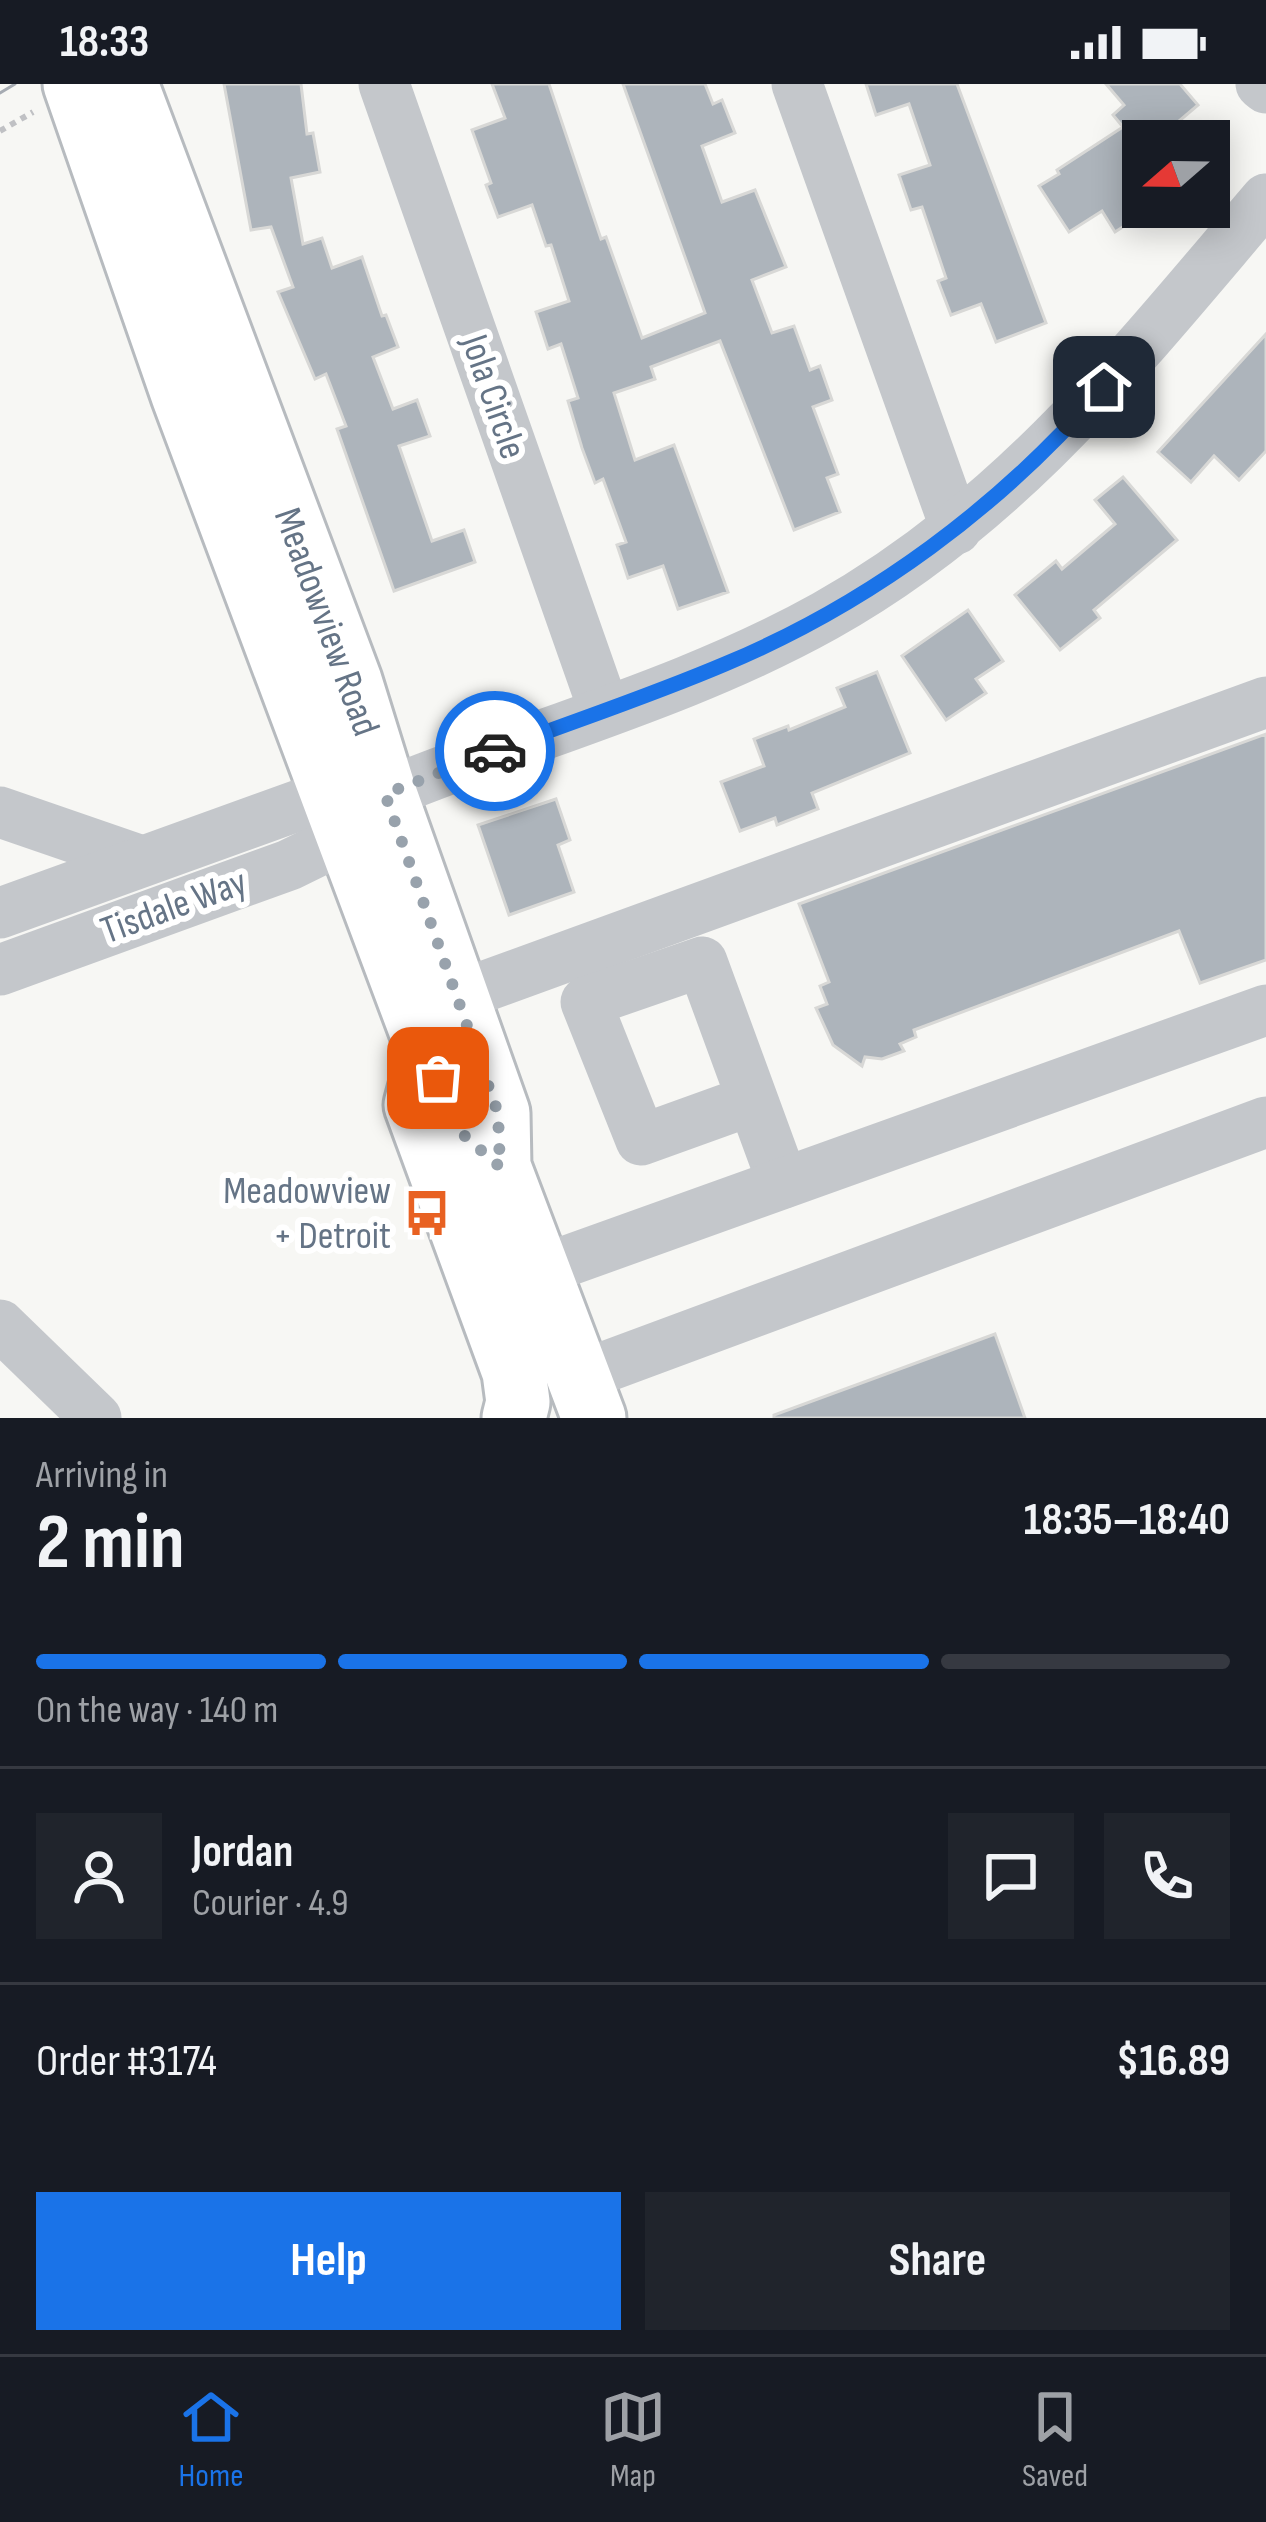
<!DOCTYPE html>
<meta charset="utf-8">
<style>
:root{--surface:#171b24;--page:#20242c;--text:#f1f3f6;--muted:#9ea1a6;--line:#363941;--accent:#1a73e8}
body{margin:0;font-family:"Sofia Sans Condensed",sans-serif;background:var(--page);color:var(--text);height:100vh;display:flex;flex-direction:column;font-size:45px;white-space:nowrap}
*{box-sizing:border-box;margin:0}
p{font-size:39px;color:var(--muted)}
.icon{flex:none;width:66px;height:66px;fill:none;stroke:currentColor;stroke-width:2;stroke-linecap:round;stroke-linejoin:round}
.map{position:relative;height:1334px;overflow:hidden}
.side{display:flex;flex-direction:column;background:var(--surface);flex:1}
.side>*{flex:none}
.needle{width:78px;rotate:250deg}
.buttons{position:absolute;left:1122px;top:36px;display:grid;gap:24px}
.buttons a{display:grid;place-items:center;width:108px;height:108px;border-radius:0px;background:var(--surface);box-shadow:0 6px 30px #0003;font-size:60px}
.pin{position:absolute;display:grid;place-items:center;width:102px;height:102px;color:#fff;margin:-51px;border-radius:24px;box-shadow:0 6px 18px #0006}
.courier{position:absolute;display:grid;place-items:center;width:120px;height:120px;margin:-60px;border:9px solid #1a73e8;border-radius:50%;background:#fff;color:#222;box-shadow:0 3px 15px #0007}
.overview em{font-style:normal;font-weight:700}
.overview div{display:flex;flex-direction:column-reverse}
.overview{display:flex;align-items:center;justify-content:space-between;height:204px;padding:0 36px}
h1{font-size:78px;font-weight:700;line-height:90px}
.bar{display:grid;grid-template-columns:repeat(4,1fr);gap:18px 12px;align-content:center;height:144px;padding:0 36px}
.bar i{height:15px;border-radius:9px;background:var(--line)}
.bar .active{background:var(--accent)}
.bar p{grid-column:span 4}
.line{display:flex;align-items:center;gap:30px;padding:0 36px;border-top:3px solid var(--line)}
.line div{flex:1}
.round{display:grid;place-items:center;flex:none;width:126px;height:126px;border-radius:0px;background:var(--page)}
.action{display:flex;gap:24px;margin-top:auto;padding:24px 36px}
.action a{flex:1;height:138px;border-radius:0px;background:var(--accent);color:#fff;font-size:48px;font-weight:700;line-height:138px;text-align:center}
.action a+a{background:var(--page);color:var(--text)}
.status{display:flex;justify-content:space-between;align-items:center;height:84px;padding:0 60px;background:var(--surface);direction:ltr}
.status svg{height:33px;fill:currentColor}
.menu{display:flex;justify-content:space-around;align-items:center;height:168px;border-top:3px solid var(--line);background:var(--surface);font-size:33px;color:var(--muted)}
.menu a{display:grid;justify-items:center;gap:6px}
.menu .active{color:var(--accent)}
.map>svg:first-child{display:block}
.building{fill:#adb4bb;stroke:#d8d8d6;stroke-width:3}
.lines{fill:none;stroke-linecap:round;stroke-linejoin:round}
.major-casing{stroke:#b7bbbf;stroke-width:69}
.path{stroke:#c0c1c4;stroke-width:6;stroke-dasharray:6 6;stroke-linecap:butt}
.minor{stroke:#c4c7cb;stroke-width:51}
.major{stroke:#fff;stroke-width:63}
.tram{stroke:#a6abb2;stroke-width:3}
.done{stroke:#98a2ac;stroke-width:12;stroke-dasharray:0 21.6}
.route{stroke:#1a73e8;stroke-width:15}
.labels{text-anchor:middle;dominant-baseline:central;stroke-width:12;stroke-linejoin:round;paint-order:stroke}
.street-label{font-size:39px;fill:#657486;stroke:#fff}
.poi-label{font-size:39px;fill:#657486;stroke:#fff;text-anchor:end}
</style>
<div class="status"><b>18:33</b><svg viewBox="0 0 49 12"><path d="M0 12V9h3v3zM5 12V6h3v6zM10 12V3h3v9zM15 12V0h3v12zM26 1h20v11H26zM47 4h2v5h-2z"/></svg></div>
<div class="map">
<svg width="1266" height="1334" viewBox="0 0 1266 1334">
<rect width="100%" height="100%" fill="#f7f7f4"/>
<g class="building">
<polygon points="224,0 301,0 307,50 313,49 320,88 291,94 303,160 322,154 332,184 362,173 382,232 386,231 398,263 373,273 393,325 417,316 430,352 399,362 432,457 464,446 475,478 394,507 337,345 346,342 326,290 315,295 278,208 293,203 271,143 251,146"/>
<polygon points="492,0 549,0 601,155 606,153 642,254 705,229 623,0 705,0 713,20 722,16 735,49 702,62 722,118 755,106 786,183 752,196 772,249 794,242 810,286 820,282 832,316 813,323 838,390 827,394 840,428 794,446 720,257 651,283 655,295 614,309 635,376 674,361 728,508 678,525 663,482 628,494 617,461 626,458 603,395 595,399 582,364 568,317 578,314 561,260 548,265 536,228 569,217 551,161 546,162 532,121 498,133 486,101 491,99 472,46 505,34"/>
<polygon points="866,0 957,0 1046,239 996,258 981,220 951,231 938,197 946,194 922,123 911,126 899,91 930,81 909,20 876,31"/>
<polygon points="1106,0 1180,0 1198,21 1172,43 1184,57 1143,57 1143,130 1115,148 1102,127 1069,148 1039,102 1059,90 1057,86 1123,43 1113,31 1124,21"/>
<polygon points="1266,250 1266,367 1239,396 1214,372 1191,398 1158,368"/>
<polygon points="1123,393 1177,456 1094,526 1100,534 1060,566 1015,511 1056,477 1062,485 1115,440 1095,416"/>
<polygon points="968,526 1003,577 976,595 986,609 946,636 902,572"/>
<polygon points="877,588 910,669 812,709 818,725 777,741 775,734 740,747 721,698 764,682 754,655 788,642 789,646 845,623 837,604"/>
<polygon points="1266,650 1266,876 1200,899 1179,847 914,946 916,953 900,960 904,967 882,975 865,973 862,982 833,961 816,924 827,920 820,902 829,898 799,820"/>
<polygon points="556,715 570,756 558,761 574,808 509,831 478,741"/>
<polygon points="995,1250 1025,1334 774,1334 774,1331"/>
</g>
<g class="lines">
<defs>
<g id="major">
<polyline points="75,0 183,311 458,1045 499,1083"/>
<polyline points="126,0 350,597 385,710 498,1029 499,1083 594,1334"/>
<polyline points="420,1006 416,1021 514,1288 518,1318 514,1334"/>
</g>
</defs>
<use href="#major" class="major-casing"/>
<polyline class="path" points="0,47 33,28"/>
<g class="minor">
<polyline points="384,0 604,626"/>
<polyline points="797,0 956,445"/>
<polyline points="1261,0 1266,4"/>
<path d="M385 710C531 650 687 609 825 532 1011 428 1130 274 1266 115"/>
<polyline points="0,728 142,777"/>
<polyline points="0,829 330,710"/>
<polyline points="0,886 289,781 346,753"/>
<polyline points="458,912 1266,618"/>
<polyline points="752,1016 641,1056 586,918 702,878 783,1099"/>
<polyline points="539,1187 1266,926"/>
<polyline points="0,1241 96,1334"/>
<polyline points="578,1293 1266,1038"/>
</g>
<use href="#major" class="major"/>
<polyline class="tram" points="0,9 15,0"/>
</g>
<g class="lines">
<polyline class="done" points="438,994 458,1046 500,1083 498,1029 385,710 495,667"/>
<path class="route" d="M495 667C571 638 650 612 725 580 871 519 1001 422 1104 303"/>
</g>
<defs>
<symbol id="bus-bare" viewBox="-9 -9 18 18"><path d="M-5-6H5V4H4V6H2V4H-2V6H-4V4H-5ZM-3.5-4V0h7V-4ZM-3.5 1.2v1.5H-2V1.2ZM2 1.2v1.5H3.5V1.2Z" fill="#e86122" stroke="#fff" stroke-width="2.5" paint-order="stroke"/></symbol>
</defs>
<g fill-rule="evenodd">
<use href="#bus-bare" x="394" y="1096" width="66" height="66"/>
</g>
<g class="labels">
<g class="street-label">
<text transform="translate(493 313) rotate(71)">Jola Circle</text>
<text transform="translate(326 538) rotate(70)">Meadowview Road</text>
<text transform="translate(174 823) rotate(-20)">Tisdale Way</text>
</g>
<g class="poi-label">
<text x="391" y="1107">Meadowview<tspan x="391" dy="45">+ Detroit</tspan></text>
</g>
</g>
</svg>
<div class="buttons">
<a><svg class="needle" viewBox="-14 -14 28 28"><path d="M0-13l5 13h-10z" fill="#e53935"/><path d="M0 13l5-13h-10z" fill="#9ea1a6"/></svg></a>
</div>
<div class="pin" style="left:438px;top:994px;background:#ea580c"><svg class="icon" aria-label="bag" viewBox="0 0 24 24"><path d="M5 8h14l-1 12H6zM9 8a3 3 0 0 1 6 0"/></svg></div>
<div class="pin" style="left:1104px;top:303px;background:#1f2937"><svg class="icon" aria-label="home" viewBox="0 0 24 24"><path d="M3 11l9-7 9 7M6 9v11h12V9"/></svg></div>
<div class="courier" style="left:495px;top:667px"><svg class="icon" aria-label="car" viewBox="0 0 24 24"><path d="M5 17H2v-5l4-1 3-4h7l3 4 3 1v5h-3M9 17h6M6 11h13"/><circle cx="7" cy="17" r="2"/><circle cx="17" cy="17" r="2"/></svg></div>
</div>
<section class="side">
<div class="overview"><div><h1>2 min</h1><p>Arriving in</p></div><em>18:35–18:40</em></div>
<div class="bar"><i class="active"></i><i class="active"></i><i class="active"></i><i></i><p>On the way · 140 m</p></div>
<div class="line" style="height:216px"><a class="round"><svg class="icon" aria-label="person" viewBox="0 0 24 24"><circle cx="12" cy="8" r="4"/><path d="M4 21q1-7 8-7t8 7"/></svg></a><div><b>Jordan</b><p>Courier · 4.9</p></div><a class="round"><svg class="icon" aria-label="chat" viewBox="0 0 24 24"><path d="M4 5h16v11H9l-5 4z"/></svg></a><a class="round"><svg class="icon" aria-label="phone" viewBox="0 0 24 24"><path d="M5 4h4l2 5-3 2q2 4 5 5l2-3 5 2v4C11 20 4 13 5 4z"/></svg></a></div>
<div class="line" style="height:156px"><div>Order #3174</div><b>$16.89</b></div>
<div class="action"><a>Help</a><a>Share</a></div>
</section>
<nav class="menu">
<a class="active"><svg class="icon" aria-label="home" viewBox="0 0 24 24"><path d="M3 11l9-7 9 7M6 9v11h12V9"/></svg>Home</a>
<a><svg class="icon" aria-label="map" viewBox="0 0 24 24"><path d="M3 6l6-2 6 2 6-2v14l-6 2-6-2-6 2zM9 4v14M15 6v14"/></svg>Map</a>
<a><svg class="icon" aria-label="saved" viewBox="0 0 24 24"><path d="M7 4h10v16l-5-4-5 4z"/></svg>Saved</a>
</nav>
